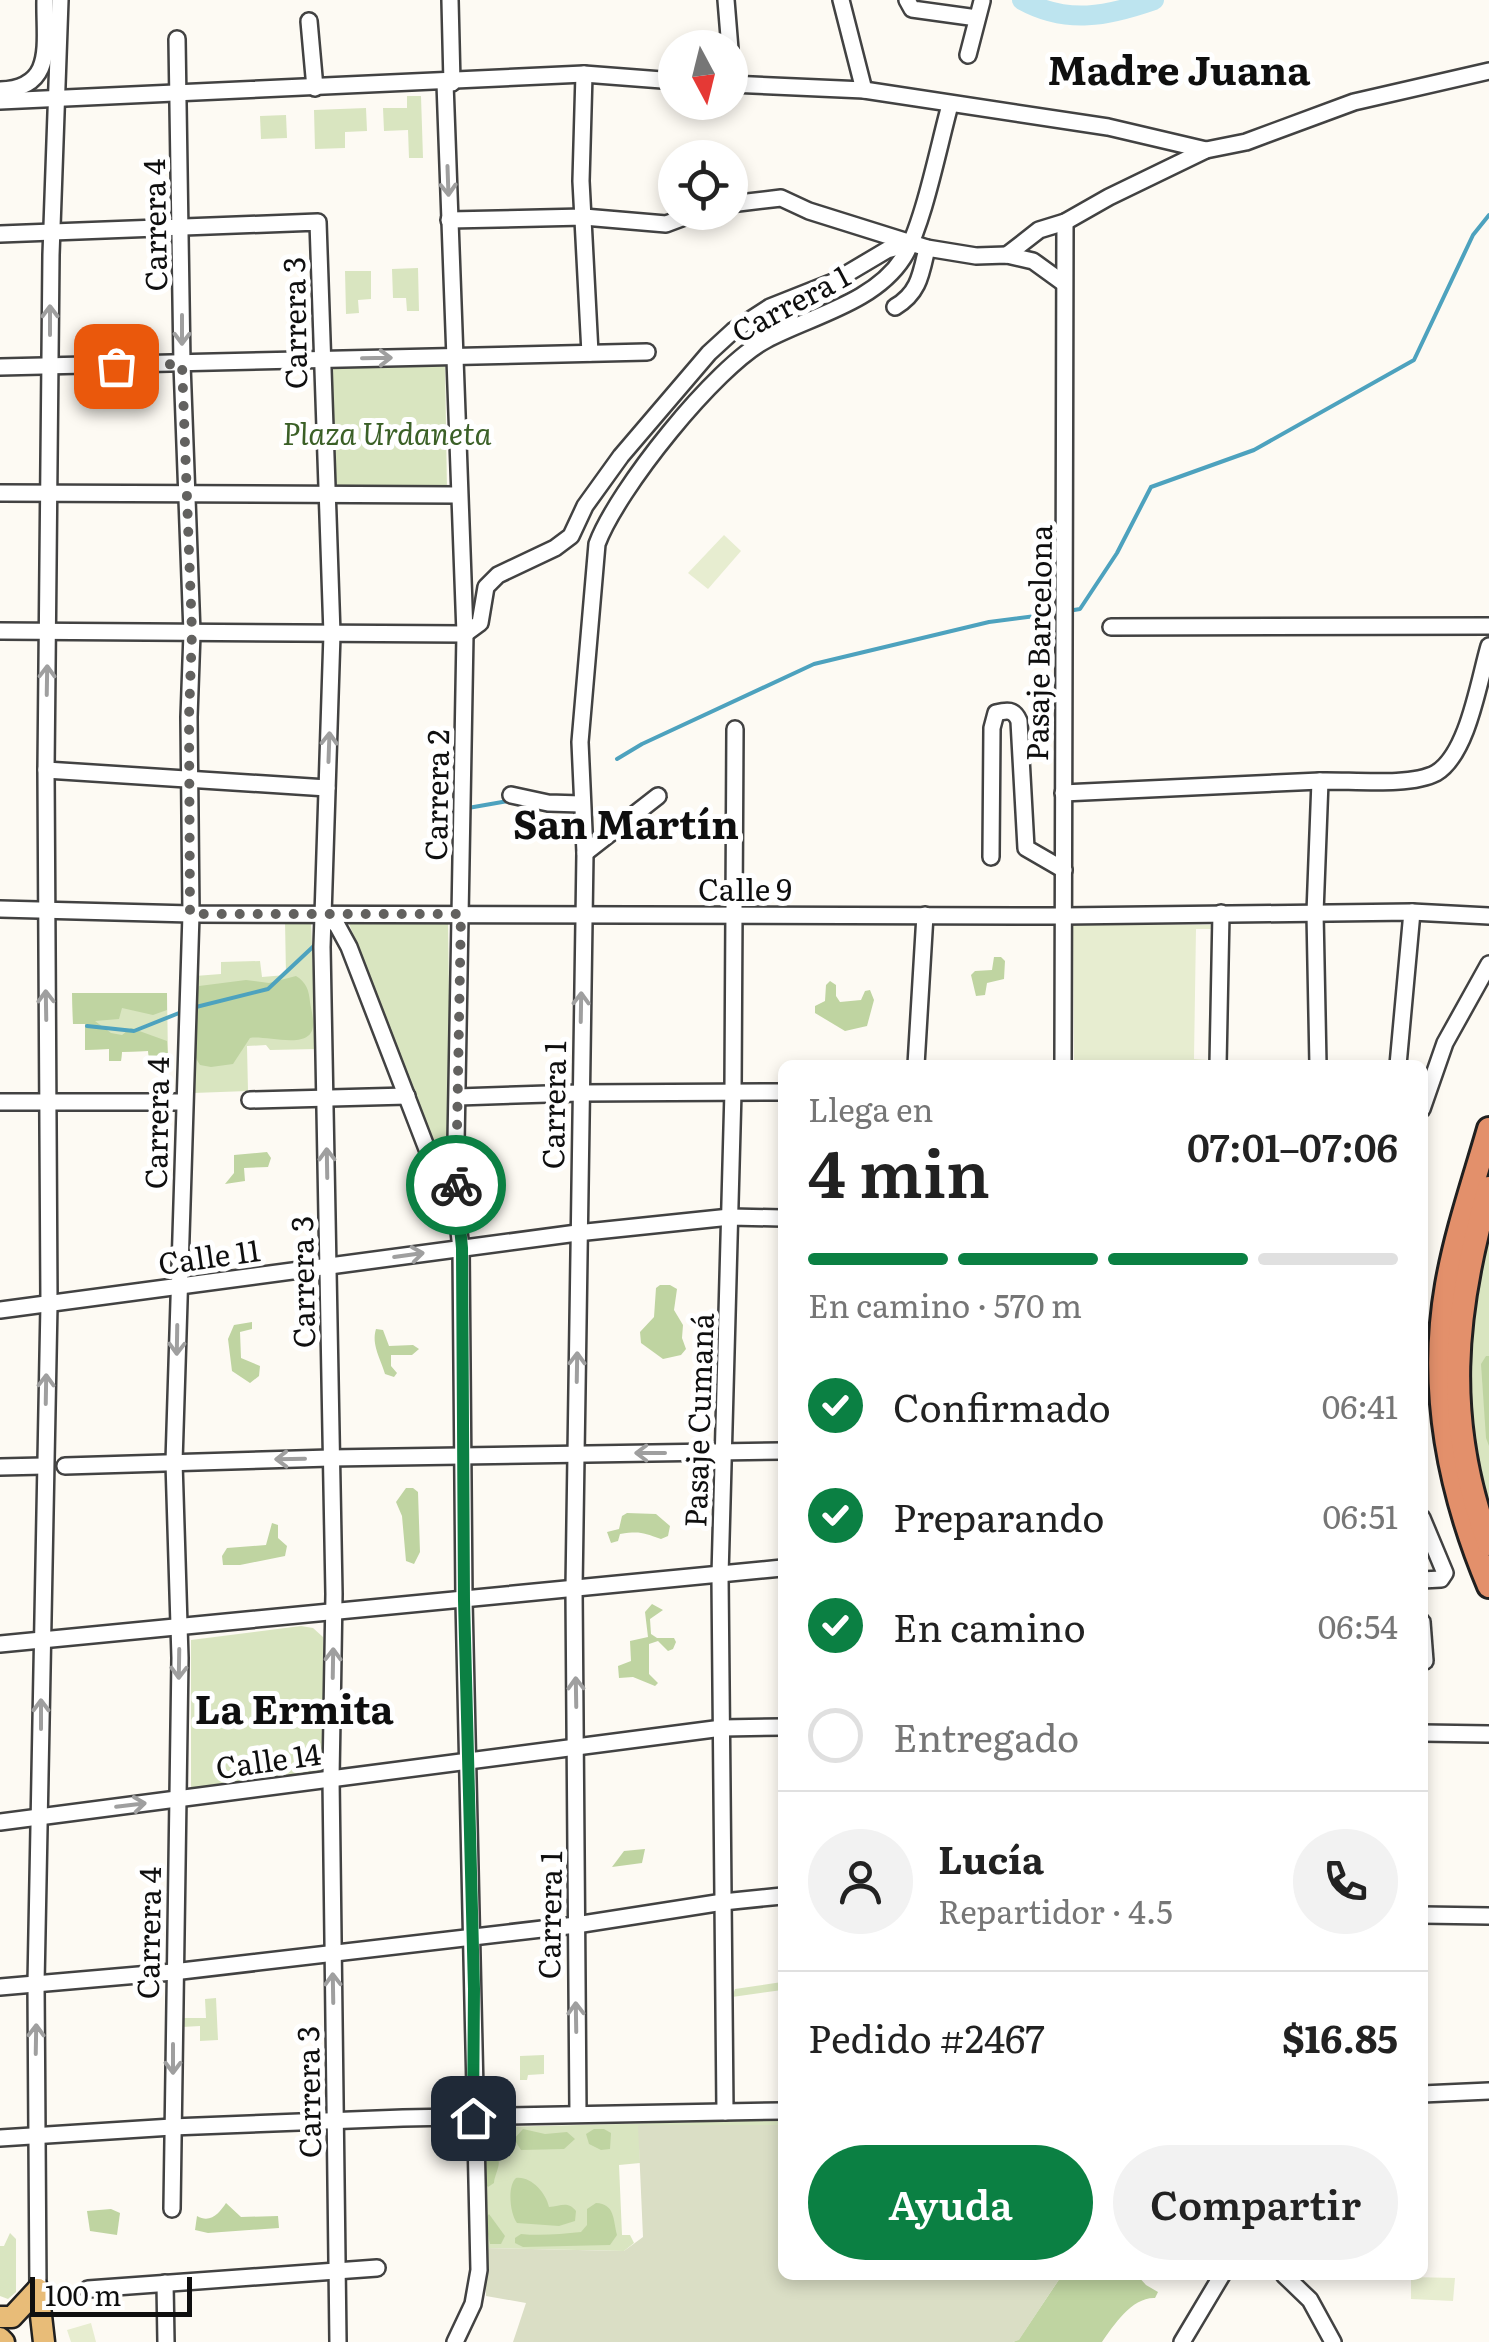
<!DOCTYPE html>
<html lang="es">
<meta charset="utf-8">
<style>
:root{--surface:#fff;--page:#f2f2f2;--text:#222;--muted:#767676;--line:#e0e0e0;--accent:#0b8043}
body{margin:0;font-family:Literata,serif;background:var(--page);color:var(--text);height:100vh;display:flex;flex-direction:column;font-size:38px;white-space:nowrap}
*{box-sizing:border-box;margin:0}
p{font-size:32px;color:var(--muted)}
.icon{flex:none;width:55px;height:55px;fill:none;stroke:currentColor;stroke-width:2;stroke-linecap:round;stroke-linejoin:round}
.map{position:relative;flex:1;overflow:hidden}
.sheet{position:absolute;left:778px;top:1060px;width:650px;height:1220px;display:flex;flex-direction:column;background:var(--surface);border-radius:15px;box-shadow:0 5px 15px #0003}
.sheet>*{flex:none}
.needle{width:65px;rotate:173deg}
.fabs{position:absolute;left:658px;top:30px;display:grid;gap:20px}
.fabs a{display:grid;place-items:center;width:90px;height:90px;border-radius:50%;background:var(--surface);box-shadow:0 5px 15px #0003;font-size:50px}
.scale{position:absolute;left:30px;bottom:25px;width:162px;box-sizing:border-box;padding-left:10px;border:5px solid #0f0f0f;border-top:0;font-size:28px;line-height:35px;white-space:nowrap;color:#0f0f0f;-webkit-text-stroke:8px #fff;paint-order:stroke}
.pin{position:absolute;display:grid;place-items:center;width:85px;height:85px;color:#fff;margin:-42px;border-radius:20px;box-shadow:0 5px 15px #0006}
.courier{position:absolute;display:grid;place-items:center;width:100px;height:100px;margin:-50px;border:8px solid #0b8043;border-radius:50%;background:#fff;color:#222;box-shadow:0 2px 12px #0007}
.head em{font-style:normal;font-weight:600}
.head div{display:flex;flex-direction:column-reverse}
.head{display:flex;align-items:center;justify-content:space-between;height:170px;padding:0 30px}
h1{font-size:65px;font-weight:600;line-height:75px}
.bar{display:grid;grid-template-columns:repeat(4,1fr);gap:15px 10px;align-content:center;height:120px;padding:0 30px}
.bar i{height:12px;border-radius:8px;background:var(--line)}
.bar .current{background:var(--accent)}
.bar p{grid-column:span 4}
.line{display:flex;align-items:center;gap:25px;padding:0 30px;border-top:2px solid var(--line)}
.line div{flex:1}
.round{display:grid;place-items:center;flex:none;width:105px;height:105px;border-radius:52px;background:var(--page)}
ol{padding:0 30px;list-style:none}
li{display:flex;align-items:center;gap:30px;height:110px}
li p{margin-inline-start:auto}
li .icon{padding:10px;border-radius:50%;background:var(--accent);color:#fff;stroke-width:4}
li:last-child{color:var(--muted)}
li i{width:55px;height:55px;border:5px solid var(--line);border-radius:50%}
.button{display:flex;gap:20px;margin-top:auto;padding:20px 30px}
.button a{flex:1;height:115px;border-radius:60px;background:var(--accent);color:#fff;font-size:40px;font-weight:600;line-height:115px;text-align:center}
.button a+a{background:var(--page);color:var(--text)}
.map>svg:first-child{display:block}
.green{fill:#d9e5c0}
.forest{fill:#bfd4a1}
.cemetery{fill:#dadec5}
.pitch{fill:#e7edd0;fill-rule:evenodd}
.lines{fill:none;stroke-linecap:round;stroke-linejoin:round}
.stream{stroke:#4da2be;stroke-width:4}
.river{stroke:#bde4ef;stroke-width:20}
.minor-casing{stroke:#424242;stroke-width:20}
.major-casing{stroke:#202020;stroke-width:25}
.highway-casing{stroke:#202020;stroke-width:28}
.minor{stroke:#fff;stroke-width:15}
.major{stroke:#e8bc78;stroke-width:20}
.highway{stroke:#e3906b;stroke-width:22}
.oneway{stroke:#9f9f9f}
.done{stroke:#62615f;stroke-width:10;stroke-dasharray:0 18}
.route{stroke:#0b8043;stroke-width:12}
.labels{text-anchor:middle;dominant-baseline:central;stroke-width:10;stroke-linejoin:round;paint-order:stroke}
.street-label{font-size:30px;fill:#0f0f0f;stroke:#fff}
.park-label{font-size:30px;font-style:italic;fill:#3b6027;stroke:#fff}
.district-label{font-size:40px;font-weight:bold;fill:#0f0f0f;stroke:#fff}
</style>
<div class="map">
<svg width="1489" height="2342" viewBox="0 0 1489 2342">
<rect width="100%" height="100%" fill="#fdfaf3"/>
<g class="green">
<polygon points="407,96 421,96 423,158 409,158 408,130 384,131 383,108 407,108"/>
<polygon points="366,108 367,131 345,132 345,148 315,149 314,110"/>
<polygon points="286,115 287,138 261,139 260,116"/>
<polygon points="418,268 419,311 407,311 406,298 393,298 392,269"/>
<polygon points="345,271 371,271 371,299 358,300 359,313 346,314"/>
<polygon points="445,360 447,492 328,493 326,366"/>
<polygon points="311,920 316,1049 270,1050 266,1045 247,1046 248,1091 193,1093 195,976 221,974 221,962 260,961 262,977 286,975 285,921"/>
<polygon points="348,921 448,921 451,1146 444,1151 436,1150"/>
<polygon points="72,993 167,993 168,1059 149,1058 148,1051 122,1052 121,1061 109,1061 109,1049 85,1050 85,1024 73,1024"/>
<polygon points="1489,1188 1489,1544 1457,1390"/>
<polygon points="301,1626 313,1628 323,1637 326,1771 191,1788 191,1640"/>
<polygon points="782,1982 782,1990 732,1997 735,1989"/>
<polygon points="216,1998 218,2040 200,2041 200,2026 182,2027 183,2018 206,2018 205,1999"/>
<polygon points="544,2055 544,2074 528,2075 527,2080 520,2080 520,2056"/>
<polygon points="782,2120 782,2125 639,2125 640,2163 619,2165 622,2235 630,2235 634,2243 624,2251 484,2248 480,2147 500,2127"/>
<polygon points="10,2233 16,2239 16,2292 8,2299 0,2296 0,2246 4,2246"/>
</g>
<g class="forest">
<polygon points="994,957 1001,957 1005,961 1004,979 987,983 985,995 976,996 971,975 975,971 992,970"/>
<path d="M296 976C306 982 309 990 310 1002 311 1009 314 1019 313 1026 311 1051 266 1035 250 1038L233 1064 211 1067 200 1065C189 1049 194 1034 197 1017 198 1005 192 997 199 986L246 980 269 983Z"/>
<polygon points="830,981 836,985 836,996 840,1002 861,1000 865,991 870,990 874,1000 867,1026 845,1031 815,1013 815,1006 825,1001 826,985"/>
<polygon points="72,993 167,993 167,1010 153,1015 122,1008 119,1019 95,1021 111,1033 122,1035 131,1028 167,1041 168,1059 149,1058 148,1051 122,1052 121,1061 109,1061 109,1049 85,1050 85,1024 73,1024"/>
<polygon points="267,1152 271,1158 268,1167 244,1168 245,1181 225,1184 234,1173 234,1155"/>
<polygon points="670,1285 677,1289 674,1310 683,1325 682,1338 686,1349 681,1355 663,1359 641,1343 640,1332 654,1317 656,1288 660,1285"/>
<polygon points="252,1322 252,1329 240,1332 241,1358 260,1366 259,1376 250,1383 232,1371 228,1339 234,1325"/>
<path d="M376 1329 383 1330 389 1346 413 1345 419 1349 412 1355H391V1366L397 1373 394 1377 385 1374C381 1359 371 1345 376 1329Z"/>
<polygon points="1486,1356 1489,1356 1489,1446 1486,1438 1481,1364"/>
<polygon points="406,1488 413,1488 418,1492 420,1552 414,1564 406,1561 402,1516 396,1502"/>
<path d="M627 1513 656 1514 670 1526 668 1536 661 1539C643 1533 641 1531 620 1534L618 1541 611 1543 607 1532 619 1529 622 1516Z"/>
<polygon points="272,1523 278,1525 278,1538 287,1546 285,1556 240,1565 223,1565 222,1556 227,1548 266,1545"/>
<polygon points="652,1604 663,1610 650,1619 651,1634 657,1638 674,1638 676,1642 673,1649 668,1651 658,1641 649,1644 649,1674 658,1683 655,1686 633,1677 619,1678 618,1666 631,1661 630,1641 648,1637 645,1612"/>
<polygon points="645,1849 642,1863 612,1867 624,1851"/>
<polygon points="523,2129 545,2134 567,2132 575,2139 564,2149 521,2150 514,2139"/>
<polygon points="594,2129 604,2129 611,2133 610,2149 601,2150 589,2144 586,2134"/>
<path d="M493 2153C505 2160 495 2172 494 2183L488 2187 484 2182 483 2160Z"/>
<path d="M516 2178C531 2176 546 2193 549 2207 560 2207 567 2200 576 2211L575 2221 559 2226 517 2223C510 2214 507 2186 516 2178Z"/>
<path d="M226 2203 241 2217 278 2216 279 2228 208 2233 195 2230 197 2216C211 2224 220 2212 226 2203Z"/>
<path d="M596 2203C615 2204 613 2219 617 2235L610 2245 523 2247 515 2243V2238L521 2234C541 2236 561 2234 581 2232L587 2225V2209Z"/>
<polygon points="111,2209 120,2213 117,2235 90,2231 87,2211"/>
<polygon points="489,2214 505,2236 501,2244 490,2244 485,2219"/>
<path d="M1062 2275H1137L1146 2285 1158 2292 1155 2298C1132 2297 1114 2325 1102 2342H1013L1019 2339Z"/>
</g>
<polygon class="cemetery" points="638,2125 782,2125 782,2275 1062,2275 1019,2340 1013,2342 513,2342 526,2303 486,2296 484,2248 624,2251 643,2237"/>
<g class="pitch">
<polygon points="724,535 741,551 708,589 688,573"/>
<path d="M1073 924 1216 925 1212 1065 1074 1062ZM1196 929H1211L1208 1060 1194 1059Z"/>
<polygon points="1411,2277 1455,2278 1453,2301 1411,2299"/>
<polygon points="91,2323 96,2342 71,2342 67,2330"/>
</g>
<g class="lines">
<g class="stream">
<polyline points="1068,611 1080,609 1117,553 1151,487 1254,450 1414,360 1473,235 1489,215"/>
<polyline points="617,759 642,744 814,664 989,622 1059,613"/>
<polyline points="468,808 508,801"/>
<polyline points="192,1008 268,989 317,943"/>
<polyline points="87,1026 134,1031 184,1011"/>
</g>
<path class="river" d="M1022 0C1067 25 1108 16 1154 0"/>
<defs>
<g id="minor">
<polyline points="450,0 452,83"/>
<polyline points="726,0 730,49"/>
<polyline points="841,0 864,90"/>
<polyline points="907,0 912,9 977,18"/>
<polyline points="309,21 315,88"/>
<polyline points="968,55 982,1"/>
<polyline points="584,74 581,181 590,353"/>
<polyline points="445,83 465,634 455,1199 461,1248 464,1600 479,2270 473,2304 455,2342"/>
<polyline points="730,84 864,90 1108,127 1206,150"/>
<path d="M0 90C56 88 44 43 45 0"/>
<polyline points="0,101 584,74 675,81"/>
<polyline points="730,204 781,198 809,211 927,248 976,256 1007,255 1033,261 1062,282"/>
<polyline points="449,220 584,217 666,224 698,212"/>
<polyline points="0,234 318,222 332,634 322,947 334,1594 331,1778 338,2342"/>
<polyline points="1007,255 1039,230 1065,222 1109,197 1206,150 1246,142 1354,102 1489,71"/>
<path d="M895 307C919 293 921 274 927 248"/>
<polyline points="0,367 647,352"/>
<polyline points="0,493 458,495"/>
<polyline points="1111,627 1489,626"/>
<polyline points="0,631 465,634"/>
<polyline points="465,634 480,623 486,587 498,575 555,548 571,536 585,506 621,456 709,353 733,331 770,307 833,282 887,250 909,244"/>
<polyline points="46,770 327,788"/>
<polyline points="1063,793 1320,781"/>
<polyline points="511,795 548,803 581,804"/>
<polyline points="585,853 658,796"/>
<path d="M991 857 992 728 996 713C1007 710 1014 709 1019 721L1026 848 1064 870"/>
<polyline points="0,909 191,914 1064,916 1412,912 1489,916"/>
<polyline points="324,914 337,925 349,947 432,1162 455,1199"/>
<polyline points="916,1065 925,915"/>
<polyline points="1063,1065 1065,222"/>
<polyline points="1218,1065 1221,913"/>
<path d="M1318 1065 1315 913 1320 781C1350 780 1410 787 1436 773 1468 754 1479 680 1489 646"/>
<polyline points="1398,1065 1412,912"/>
<polyline points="458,1097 579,1093 782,1092"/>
<polyline points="250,1100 407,1096"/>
<polyline points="0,1102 184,1102"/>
<polyline points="1422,1109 1445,1043 1489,964"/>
<polyline points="0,1310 577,1233 730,1217 782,1218"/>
<polyline points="65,1466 330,1458 782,1451"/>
<polyline points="0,1467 44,1466"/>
<polyline points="1422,1518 1445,1573 1441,1579 1422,1580"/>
<polyline points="1422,1622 1425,1661"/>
<polyline points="0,1644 782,1568"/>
<polyline points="1422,1733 1489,1734"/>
<polyline points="0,1822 722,1728 782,1727"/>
<polyline points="1422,1915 1489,1916"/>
<polyline points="0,1987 173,1972 576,1925 723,1902 782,1896"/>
<polyline points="1422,2094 1489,2091"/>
<polyline points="725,2112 720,1576 733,1091 735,729"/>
<path d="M578 2114 574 1589 585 853 580 742 597 544C617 490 715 367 766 340 811 316 874 303 903 258 923 227 939 144 950 105"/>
<polyline points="0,2138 172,2127 403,2118 782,2111"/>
<polyline points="172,2209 180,1658 174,1462 191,914 189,717 192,633 182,364 177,39"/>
<polyline points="1284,2275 1310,2300 1333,2342"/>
<polyline points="165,2283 166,2342"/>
<polyline points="38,2289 36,1984 49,1304 46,770 51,255 60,0"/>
<polyline points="88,2289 377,2268"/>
<polyline points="1182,2342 1222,2275"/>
</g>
<g id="major">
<polyline points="38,2289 44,2342"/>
<polyline points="0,2317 12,2317 38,2289"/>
<polyline points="0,2338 4,2342"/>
</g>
<g id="highway">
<path d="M1489 1129C1474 1181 1456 1233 1447 1285 1429 1388 1449 1491 1489 1586"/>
<path d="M1489 1188C1453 1312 1443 1421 1489 1544"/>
</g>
</defs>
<use href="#minor" class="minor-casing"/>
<use href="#major" class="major-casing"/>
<use href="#highway" class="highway-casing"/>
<use href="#minor" class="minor"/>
<use href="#major" class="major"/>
<use href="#highway" class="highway"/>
</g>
<defs><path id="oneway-shaft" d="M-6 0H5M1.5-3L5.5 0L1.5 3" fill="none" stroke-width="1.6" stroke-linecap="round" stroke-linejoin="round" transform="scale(2.5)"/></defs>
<g class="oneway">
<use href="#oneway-shaft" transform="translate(448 181) rotate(88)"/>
<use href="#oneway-shaft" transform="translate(50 320) rotate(-90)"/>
<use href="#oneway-shaft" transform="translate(182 330) rotate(90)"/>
<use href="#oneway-shaft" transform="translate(377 358) rotate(-1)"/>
<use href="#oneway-shaft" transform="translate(47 680) rotate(-89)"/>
<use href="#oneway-shaft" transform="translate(329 747) rotate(-88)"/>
<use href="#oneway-shaft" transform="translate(46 1005) rotate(-91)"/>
<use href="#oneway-shaft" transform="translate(581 1007) rotate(-89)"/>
<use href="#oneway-shaft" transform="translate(327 1163) rotate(-91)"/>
<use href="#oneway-shaft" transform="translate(409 1255) rotate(-8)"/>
<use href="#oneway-shaft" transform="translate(177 1340) rotate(91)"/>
<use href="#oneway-shaft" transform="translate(577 1367) rotate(-89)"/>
<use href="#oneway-shaft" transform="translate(46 1389) rotate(-89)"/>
<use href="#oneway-shaft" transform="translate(650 1453) rotate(180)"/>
<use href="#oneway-shaft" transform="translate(290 1459) rotate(179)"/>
<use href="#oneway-shaft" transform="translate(333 1663) rotate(-89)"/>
<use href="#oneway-shaft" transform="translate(179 1664) rotate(91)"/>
<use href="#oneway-shaft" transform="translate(576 1692) rotate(-91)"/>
<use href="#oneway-shaft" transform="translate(41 1714) rotate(-90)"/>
<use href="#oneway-shaft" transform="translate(131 1805) rotate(-7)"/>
<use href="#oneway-shaft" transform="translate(333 1988) rotate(-91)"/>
<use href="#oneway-shaft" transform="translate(576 2017) rotate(-91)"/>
<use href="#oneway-shaft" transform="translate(36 2039) rotate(-89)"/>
<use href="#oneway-shaft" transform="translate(173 2059) rotate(90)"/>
</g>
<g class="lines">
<polyline class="done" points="116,366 182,364 192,632 189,717 190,914 461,914 456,1185"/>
<polyline class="route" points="456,1185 462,1248 464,1600 474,1989 473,2118"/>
</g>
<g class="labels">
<g class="street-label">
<text transform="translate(153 225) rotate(-91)">Carrera 4</text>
<text transform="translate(790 302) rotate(-28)">Carrera 1</text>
<text transform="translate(293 323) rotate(-91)">Carrera 3</text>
<text transform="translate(1037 643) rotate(-89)">Pasaje Barcelona</text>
<text transform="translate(435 795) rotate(-89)">Carrera 2</text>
<text x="745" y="888">Calle 9</text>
<text transform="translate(552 1105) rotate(-89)">Carrera 1</text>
<text transform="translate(155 1123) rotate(-89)">Carrera 4</text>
<text transform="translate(209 1255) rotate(-8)">Calle 11</text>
<text transform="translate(301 1282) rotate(-91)">Carrera 3</text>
<text transform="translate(697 1420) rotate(-88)">Pasaje Cumaná</text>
<text transform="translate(268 1759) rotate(-8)">Calle 14</text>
<text transform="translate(548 1915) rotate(-89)">Carrera 1</text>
<text transform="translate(147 1933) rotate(-89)">Carrera 4</text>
<text transform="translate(307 2092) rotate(-91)">Carrera 3</text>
</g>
<g class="park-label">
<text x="387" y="432">Plaza Urdaneta</text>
</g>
<g class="district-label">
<text x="1179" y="67">Madre Juana</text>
<text x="626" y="821">San Martín</text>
<text x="294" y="1706">La Ermita</text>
</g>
</g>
</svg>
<div class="fabs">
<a><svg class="needle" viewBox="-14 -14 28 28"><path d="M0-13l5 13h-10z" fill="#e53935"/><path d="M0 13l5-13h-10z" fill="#767676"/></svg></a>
<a><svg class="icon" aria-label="locate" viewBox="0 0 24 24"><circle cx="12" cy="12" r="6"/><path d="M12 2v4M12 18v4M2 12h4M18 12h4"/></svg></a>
</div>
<div class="scale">100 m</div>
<div class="pin" style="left:116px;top:366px;background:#ea580c"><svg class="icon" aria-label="bag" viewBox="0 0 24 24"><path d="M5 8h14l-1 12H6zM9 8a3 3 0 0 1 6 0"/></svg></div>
<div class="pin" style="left:473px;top:2118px;background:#1f2937"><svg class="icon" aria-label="home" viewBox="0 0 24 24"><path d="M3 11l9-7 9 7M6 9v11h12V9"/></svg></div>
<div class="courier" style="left:456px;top:1185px"><svg class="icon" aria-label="bike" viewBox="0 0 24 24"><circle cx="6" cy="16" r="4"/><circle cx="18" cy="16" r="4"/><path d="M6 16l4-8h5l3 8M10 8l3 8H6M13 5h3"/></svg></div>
<section class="sheet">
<div class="head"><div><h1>4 min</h1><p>Llega en</p></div><em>07:01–07:06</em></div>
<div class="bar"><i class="current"></i><i class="current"></i><i class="current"></i><i></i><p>En camino · 570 m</p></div>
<ol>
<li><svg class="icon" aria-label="check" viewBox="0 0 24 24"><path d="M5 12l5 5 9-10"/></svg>Confirmado<p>06:41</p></li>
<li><svg class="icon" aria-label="check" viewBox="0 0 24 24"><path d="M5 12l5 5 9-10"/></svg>Preparando<p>06:51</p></li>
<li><svg class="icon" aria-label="check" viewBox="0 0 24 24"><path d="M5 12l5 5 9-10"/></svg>En camino<p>06:54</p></li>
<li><i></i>Entregado</li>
</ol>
<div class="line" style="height:180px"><a class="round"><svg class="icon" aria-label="person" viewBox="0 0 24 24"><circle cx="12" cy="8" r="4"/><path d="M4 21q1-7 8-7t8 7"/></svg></a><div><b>Lucía</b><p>Repartidor · 4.5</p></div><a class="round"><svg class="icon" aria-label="phone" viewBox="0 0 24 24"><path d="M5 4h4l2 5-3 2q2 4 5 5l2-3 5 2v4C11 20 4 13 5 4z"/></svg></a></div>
<div class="line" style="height:130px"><div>Pedido #2467</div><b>$16.85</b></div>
<div class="button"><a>Ayuda</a><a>Compartir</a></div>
</section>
</div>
